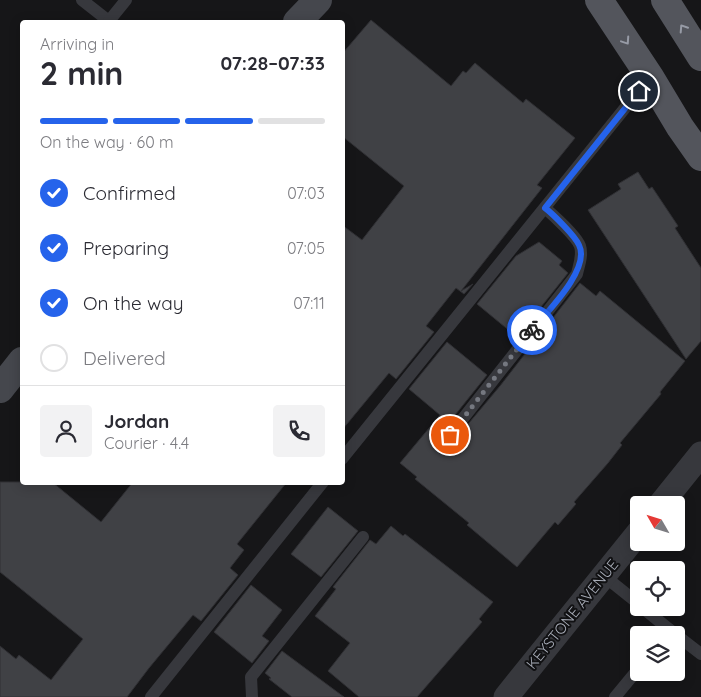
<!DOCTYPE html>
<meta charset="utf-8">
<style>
:root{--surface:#fff;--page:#f2f2f3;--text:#2b2b33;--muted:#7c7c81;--line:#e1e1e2;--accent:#2563eb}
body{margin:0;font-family:Quicksand,sans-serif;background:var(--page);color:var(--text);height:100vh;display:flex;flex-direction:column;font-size:19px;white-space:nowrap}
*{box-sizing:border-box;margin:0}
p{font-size:16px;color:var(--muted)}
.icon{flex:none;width:28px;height:28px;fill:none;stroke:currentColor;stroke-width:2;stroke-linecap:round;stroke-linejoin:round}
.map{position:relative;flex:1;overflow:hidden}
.panel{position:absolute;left:20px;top:20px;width:325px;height:465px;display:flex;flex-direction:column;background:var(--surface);border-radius:5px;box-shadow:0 2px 12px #0003}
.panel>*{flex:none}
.needle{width:32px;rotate:309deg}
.fabs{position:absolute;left:630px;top:496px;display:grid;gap:10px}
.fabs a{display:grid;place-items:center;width:55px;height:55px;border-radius:5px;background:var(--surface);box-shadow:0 2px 12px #0003;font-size:25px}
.pin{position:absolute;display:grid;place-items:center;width:42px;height:42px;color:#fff;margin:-21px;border:2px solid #fff;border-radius:50%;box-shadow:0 1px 5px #0007}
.courier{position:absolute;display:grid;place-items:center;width:50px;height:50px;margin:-25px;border:4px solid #2563eb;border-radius:50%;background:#fff;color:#222;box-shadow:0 1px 6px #0007}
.overview em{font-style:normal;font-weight:700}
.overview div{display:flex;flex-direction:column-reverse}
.overview{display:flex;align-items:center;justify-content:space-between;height:85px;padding:0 20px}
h1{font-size:32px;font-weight:700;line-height:38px}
.bar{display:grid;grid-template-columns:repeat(4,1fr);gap:8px 5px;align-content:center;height:60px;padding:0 20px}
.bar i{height:6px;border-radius:4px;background:var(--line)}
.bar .current{background:var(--accent)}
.bar p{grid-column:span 4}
.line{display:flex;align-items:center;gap:12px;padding:0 20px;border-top:1px solid var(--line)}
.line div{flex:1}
.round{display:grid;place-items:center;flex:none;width:52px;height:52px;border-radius:5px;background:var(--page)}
ol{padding:0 20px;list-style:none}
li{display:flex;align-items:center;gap:15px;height:55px}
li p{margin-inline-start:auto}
li .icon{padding:5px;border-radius:50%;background:var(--accent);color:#fff;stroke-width:4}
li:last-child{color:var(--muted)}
li i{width:28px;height:28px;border:2px solid var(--line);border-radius:50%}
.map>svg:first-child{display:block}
.building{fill:#404145;stroke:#303034}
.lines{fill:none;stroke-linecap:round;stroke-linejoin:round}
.lane{stroke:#37383d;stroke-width:12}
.street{stroke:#37383d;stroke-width:25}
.secondary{stroke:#45474d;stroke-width:28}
.primary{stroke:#53555c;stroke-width:28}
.oneway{stroke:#979ba6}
.done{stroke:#757880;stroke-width:5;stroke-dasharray:0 9}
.route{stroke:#2563eb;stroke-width:6}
.labels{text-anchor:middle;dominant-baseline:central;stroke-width:4;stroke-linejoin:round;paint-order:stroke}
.street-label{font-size:15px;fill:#a8adb8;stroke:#111113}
</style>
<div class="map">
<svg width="701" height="697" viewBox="0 0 701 697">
<rect width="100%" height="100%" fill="#161618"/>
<g class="building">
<polygon points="371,20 451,86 463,71 466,73 475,63 523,103 526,99 575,138 537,185 542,188 461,291 473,284 464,294 456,288 426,326 434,332 396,379 389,373 342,430 342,225 362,240 404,186 342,136 342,54"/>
<polygon points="638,172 649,189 652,187 678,226 675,228 701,268 701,341 686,359 588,210 621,189 618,184"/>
<polygon points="539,242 562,261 559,265 568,273 517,337 477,304 516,256"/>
<polygon points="580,283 596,296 600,291 685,361 660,392 661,394 620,443 622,445 608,463 574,502 576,504 558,525 555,522 517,567 467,525 469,523 415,479 417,477 400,463 440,415 409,389 447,342 487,375 443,430 442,434 445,441 448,443 453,442 500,386"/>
<polygon points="0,482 52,482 101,522 133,482 287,482 237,544 244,550 230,568 238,575 201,621 193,615 149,668 127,697 0,697 0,646 16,659 19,655 51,680 83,639 0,572"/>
<polygon points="328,507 358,531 321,577 291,554"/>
<polygon points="391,526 403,536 405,534 493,602 479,619 482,622 417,697 359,697 328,671 350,643 315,616 336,589 333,587 370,540 376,544"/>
<polygon points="251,585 282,610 262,636 269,641 252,663 214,632"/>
<polygon points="282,651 344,697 292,697 269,679 271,678 265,673"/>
</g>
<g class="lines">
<g class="lane">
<polyline points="82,0 110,22"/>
<polyline points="109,21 126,0"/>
<path d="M450 435 577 274C579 265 583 255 580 246 577 237 553 215 545 208"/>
<polyline points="342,459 650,77"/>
<polyline points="604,576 639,604"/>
<polyline points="643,608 670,630 666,635"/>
<polyline points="670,630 701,654"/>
<polyline points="151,697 323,482"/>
<polyline points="252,697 251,677 363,537"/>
<polyline points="615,697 639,668"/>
</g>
<g class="street">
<polyline points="660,505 701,454"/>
<polyline points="506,697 639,532"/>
</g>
<g class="secondary">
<polyline points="297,22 318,0"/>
<polyline points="0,389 22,361"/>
</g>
<g class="primary">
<polyline points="599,0 650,77 680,127 701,157"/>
<polyline points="665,0 701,57"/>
</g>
</g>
<defs><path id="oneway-chevron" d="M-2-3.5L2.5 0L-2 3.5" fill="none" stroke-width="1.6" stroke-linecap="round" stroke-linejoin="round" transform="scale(1.25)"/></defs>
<g class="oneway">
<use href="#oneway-chevron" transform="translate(683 28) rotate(-123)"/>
<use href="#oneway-chevron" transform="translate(626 41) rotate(56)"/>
</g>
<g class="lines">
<polyline class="done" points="450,435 532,330"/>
<path class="route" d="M532 330C547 312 591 269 579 245 575 236 553 214 545 208L639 91"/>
</g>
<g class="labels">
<g class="street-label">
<text transform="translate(572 614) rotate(-51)">KEYSTONE AVENUE</text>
</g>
</g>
</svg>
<div class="fabs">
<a><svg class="needle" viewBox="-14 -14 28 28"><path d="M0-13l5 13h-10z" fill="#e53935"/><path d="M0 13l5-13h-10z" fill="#7c7c81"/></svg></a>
<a><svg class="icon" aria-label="locate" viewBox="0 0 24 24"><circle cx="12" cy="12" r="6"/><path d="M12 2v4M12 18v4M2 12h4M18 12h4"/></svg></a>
<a><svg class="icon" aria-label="layers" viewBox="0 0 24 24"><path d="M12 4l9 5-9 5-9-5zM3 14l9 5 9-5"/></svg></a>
</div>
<div class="pin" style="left:450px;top:435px;background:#ea580c"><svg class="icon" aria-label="bag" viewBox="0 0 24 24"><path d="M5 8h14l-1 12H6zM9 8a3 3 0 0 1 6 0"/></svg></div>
<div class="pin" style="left:639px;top:91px;background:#1f2937"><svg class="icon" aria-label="home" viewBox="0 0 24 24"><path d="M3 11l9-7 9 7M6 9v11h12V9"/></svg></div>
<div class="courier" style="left:532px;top:330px"><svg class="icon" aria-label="bike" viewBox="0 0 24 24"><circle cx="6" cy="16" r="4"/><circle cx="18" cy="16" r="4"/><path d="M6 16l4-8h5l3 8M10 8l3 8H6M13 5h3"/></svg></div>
<section class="panel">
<div class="overview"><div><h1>2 min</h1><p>Arriving in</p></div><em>07:28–07:33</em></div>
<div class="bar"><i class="current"></i><i class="current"></i><i class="current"></i><i></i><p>On the way · 60 m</p></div>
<ol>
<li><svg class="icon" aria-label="check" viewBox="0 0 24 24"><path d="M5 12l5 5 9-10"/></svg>Confirmed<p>07:03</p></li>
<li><svg class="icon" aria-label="check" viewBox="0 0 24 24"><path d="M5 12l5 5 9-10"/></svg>Preparing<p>07:05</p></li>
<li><svg class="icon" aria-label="check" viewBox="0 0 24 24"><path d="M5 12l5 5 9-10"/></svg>On the way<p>07:11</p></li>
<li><i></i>Delivered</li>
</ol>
<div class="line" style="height:90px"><a class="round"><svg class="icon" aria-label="person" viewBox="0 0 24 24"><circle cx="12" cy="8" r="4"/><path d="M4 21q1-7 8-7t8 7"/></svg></a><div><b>Jordan</b><p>Courier · 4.4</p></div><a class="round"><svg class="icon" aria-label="phone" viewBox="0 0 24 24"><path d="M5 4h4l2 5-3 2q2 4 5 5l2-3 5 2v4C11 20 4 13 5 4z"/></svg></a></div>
</section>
</div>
